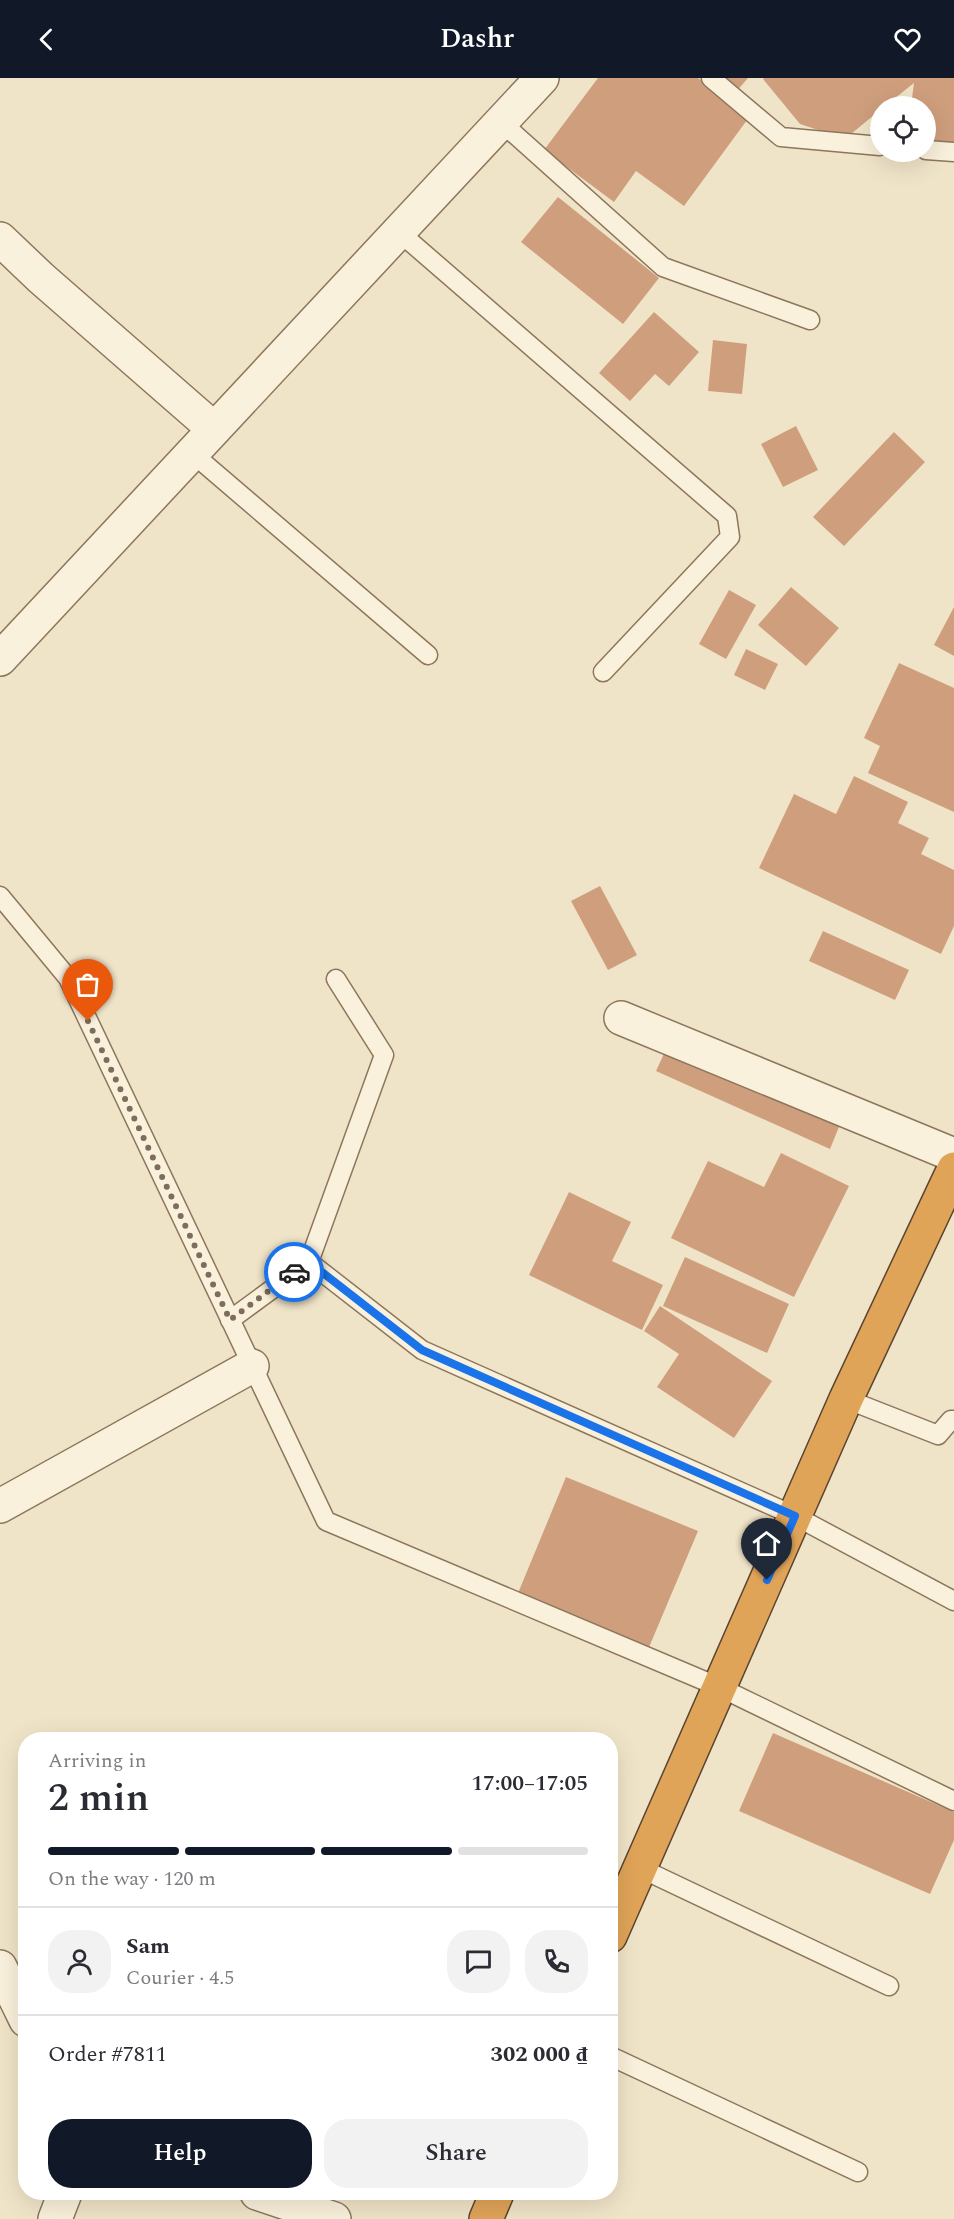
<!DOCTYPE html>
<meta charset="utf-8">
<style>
:root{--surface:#fff;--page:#f2f2f3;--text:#2b2b33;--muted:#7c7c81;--line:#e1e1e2;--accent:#111827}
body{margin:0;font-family:Spectral,serif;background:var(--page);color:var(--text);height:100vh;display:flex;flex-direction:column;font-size:22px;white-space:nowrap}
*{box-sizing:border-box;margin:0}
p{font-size:20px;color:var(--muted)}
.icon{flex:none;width:33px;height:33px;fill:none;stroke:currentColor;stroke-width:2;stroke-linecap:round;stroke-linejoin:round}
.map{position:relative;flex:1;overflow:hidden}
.details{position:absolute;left:18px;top:1654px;width:600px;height:468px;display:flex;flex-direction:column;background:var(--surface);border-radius:24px;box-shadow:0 6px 24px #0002}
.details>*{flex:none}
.buttons{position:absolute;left:870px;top:18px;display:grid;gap:12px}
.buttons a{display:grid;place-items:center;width:66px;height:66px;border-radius:50%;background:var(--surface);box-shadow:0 6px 24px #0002;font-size:30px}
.pin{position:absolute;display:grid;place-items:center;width:51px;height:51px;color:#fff;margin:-62px -26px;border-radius:50% 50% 50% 0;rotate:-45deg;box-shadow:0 0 6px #0007}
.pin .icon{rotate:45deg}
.courier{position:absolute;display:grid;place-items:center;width:60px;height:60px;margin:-30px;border:4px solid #1a73e8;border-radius:50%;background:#fff;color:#222;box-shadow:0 2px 8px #0007}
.head em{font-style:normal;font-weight:600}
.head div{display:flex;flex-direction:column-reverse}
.head{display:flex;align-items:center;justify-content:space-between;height:102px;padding:0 30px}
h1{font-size:39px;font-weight:600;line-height:45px}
.bar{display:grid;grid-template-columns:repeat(4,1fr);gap:9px 6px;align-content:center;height:72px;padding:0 30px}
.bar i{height:8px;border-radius:4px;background:var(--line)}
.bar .current{background:var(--accent)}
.bar p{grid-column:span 4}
.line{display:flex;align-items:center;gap:15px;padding:0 30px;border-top:2px solid var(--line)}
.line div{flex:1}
.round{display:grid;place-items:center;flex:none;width:63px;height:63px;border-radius:24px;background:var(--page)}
.primary-button{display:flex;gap:12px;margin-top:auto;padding:12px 30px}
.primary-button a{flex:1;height:69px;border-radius:24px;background:var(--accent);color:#fff;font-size:24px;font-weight:600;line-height:69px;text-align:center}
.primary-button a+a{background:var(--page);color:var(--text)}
header{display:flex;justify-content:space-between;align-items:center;height:78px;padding:0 30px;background:var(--accent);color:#fff;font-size:27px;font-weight:600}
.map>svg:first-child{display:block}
.building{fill:#cf9f7d}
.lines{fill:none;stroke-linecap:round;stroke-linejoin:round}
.lane-casing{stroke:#8d765c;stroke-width:21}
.street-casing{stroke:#8d765c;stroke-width:36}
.highway-casing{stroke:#5b4430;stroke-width:36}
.lane{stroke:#faf1dc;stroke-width:18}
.street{stroke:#faf1dc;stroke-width:33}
.highway{stroke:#e0a458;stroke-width:33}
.done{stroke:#7c6e5b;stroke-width:6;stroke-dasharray:0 10.8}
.route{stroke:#1a73e8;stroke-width:8}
</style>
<header><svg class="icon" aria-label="back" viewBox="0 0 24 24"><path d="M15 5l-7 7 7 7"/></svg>Dashr<svg class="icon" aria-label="heart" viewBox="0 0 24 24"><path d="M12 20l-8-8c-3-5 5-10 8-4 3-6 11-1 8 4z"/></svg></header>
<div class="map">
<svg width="954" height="2141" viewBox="0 0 954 2141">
<rect width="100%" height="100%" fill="#f0e4c8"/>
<g class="building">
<polygon points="598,0 698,0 750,38 684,128 636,93 614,124 544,72"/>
<polygon points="718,0 748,0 735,15"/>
<polygon points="764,0 954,0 954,72 926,69 926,28 911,28 914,5 885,28 880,28 880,32 845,61 800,46 763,1"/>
<polygon points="558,119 659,200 623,246 521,164"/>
<polygon points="654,234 699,274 669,308 655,296 630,323 599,295"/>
<polygon points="713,262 747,266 742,316 708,313"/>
<polygon points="796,348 818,392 783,409 761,366"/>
<polygon points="894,354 925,384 844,468 813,439"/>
<polygon points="791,509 839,550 806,588 758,547"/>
<polygon points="729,512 756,527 726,581 699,566"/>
<polygon points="954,529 954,578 934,567"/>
<polygon points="746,571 778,586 765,612 734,597"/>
<polygon points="899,585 954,610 954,734 868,695 880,668 864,660"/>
<polygon points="854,698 908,724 898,745 929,760 921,776 954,792 954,848 941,876 759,790 794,716 836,736"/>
<polygon points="600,808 637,877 608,892 571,823"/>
<polygon points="823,853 909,892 895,922 809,883"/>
<polygon points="668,967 841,1044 830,1071 656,993"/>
<polygon points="781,1075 849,1108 794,1219 671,1160 708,1083 764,1109"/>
<polygon points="569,1114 631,1144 612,1183 663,1207 642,1252 529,1197"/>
<polygon points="685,1179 789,1226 767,1275 663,1228"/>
<polygon points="660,1228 772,1303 734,1360 657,1309 679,1276 644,1253"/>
<polygon points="566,1399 698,1453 647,1574 516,1520"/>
<polygon points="773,1655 954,1734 954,1762 930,1816 739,1733"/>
</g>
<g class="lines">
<defs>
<g id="lane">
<polyline points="711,0 781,59 880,68"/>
<polyline points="501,44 663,189 810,242"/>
<polyline points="926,72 954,74"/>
<polyline points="399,154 727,438 730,459 603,594"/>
<polyline points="192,375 428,577"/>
<polyline points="0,818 68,900 326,1443 719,1609 954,1723"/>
<polyline points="309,1184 422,1272 795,1438 954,1523"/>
<polyline points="230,1242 309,1184 384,977 336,901"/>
<polyline points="846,1321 938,1357 951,1342 954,1342"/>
<polyline points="640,1790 889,1908"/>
<polyline points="610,1978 858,2094"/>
</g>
<g id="street">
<polyline points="0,161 41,200 214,351"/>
<polyline points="0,581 542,0"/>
<polyline points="621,940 954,1077"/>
<polyline points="0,1428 252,1288"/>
<polyline points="0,1889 26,1942"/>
<polyline points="257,2115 334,2141"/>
<polyline points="55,2141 65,2115"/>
</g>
<g id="highway">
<polyline points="610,1858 846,1321 954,1091"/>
<polyline points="486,2141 497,2115"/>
</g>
</defs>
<use href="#lane" class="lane-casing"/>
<use href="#street" class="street-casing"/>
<use href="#highway" class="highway-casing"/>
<use href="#lane" class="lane"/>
<use href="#street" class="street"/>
<use href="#highway" class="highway"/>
</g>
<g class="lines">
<polyline class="done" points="88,943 230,1242 294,1194"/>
<polyline class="route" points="294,1194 309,1184 422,1272 795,1438 767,1502"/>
</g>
</svg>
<div class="buttons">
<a><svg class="icon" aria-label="locate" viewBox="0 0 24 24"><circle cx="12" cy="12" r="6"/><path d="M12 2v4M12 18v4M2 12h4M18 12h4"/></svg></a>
</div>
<div class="pin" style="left:88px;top:943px;background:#ea580c"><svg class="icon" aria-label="bag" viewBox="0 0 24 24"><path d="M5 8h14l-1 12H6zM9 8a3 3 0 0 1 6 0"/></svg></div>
<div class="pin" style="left:767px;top:1502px;background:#1f2937"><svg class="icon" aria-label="home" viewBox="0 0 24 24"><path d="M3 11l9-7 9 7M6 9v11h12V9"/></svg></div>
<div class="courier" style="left:294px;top:1194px"><svg class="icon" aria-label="car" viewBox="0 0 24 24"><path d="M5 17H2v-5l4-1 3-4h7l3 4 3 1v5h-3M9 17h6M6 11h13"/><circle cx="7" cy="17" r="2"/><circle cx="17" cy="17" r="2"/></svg></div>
<section class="details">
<div class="head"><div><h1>2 min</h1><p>Arriving in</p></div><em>17:00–17:05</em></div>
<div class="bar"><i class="current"></i><i class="current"></i><i class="current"></i><i></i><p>On the way · 120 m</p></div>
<div class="line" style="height:108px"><a class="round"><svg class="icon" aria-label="person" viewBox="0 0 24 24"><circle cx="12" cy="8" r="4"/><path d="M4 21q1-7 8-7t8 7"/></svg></a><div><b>Sam</b><p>Courier · 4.5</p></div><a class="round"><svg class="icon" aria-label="chat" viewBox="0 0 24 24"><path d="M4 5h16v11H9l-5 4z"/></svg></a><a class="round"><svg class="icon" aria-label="phone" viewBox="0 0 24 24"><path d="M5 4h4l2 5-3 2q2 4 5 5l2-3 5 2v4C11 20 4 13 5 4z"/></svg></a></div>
<div class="line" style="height:78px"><div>Order #7811</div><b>302 000 ₫</b></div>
<div class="primary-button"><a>Help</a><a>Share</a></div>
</section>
</div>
